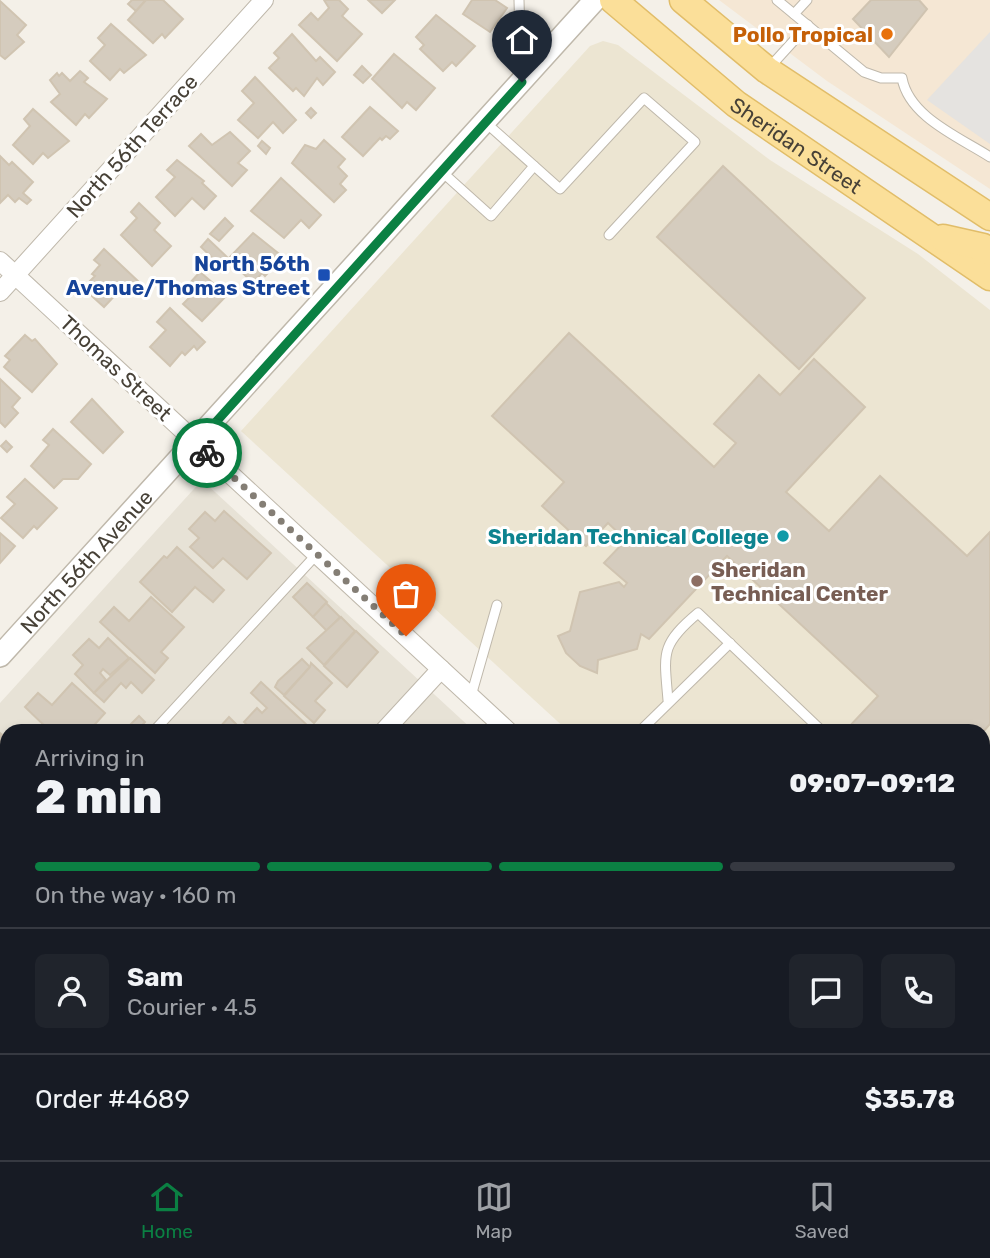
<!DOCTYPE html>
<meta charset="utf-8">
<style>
:root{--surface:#171b24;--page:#20242c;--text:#f1f3f6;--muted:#9ea1a6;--line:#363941;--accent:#0b8043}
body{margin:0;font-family:Rubik,sans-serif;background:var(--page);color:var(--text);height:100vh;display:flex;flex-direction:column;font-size:26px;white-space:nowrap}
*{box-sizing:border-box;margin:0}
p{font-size:23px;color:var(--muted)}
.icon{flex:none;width:38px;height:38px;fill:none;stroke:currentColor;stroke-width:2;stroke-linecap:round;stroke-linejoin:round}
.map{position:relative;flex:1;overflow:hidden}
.side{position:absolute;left:0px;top:724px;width:990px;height:436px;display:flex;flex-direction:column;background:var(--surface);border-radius:21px 21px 0 0;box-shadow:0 4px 10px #0003}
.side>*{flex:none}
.pin{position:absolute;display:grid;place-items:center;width:60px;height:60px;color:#fff;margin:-72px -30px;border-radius:50% 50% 50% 0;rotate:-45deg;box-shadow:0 0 7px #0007}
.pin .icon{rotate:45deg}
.courier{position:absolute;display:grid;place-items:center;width:70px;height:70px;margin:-35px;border:5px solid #0b8043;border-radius:50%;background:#fff;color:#222;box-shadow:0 2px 9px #0007}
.headline em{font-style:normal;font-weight:800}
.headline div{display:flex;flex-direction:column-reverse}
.headline{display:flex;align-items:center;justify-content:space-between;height:119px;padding:0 35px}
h1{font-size:46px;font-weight:800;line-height:52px}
.bar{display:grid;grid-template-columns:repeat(4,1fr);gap:10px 7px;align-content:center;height:84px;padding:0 35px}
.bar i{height:9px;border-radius:5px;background:var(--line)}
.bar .current{background:var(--accent)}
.bar p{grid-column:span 4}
.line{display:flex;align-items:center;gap:18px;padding:0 35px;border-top:2px solid var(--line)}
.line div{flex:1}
.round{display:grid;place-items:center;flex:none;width:74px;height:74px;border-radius:10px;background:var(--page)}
.menu{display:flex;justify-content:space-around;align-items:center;height:98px;border-top:2px solid var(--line);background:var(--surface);font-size:19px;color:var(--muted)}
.menu a{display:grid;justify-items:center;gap:4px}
.menu .current{color:var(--accent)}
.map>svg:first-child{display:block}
.residential{fill:#e7e2d6}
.commercial{fill:#f5e7d4}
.education{fill:#ece5d2}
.parking{fill:#e5e3e0}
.building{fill:#d5ccbe;stroke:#d0c4b1;stroke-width:2}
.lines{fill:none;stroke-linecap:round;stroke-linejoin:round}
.service-casing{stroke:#bfb8ab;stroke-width:11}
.minor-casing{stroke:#bfb8ab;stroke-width:20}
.tertiary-casing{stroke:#bfb8ab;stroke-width:24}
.primary-casing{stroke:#e1bd69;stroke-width:29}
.service{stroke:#fff;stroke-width:9}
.minor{stroke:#fff;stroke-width:18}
.tertiary{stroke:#fff;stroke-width:21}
.primary{stroke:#fbdf99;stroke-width:26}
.done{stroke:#847e75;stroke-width:7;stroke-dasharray:0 12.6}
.route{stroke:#0b8043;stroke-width:9}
.food-dot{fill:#e8710a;stroke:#fff;stroke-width:2.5}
.transit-dot{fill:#1a4fb4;stroke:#fff;stroke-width:2.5}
.culture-dot{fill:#0f9aa8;stroke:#fff;stroke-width:2.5}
.education-dot{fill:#8d6e63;stroke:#fff;stroke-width:2.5}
.labels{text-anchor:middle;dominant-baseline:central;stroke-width:6;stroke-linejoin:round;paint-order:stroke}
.food-label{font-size:21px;font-weight:bold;fill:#c56008;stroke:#fff;text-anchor:end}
.street-label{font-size:21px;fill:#474137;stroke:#fff}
.transit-label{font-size:21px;font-weight:bold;fill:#164399;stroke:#fff;text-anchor:end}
.culture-label{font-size:21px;font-weight:bold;fill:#0d838f;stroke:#fff;text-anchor:end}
.education-label{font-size:21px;font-weight:bold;fill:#785e54;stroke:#fff;text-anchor:start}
</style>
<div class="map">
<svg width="990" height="1160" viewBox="0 0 990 1160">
<rect width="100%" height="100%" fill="#f4f0e8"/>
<g class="residential">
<polygon points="202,480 474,731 7,732 7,1088 0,1081 0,703"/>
<polygon points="78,1153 931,1153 938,1160 85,1160"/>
</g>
<polygon class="commercial" points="719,0 990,0 990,189 827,81"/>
<polygon class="education" points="603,41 618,45 770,160 918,254 990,310 990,1120 984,1114 984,732 568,731 241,431 590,46"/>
<polygon class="parking" points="990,32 990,144 927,100"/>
<g class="building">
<polygon points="132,0 145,0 145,1 136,11 128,4"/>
<polygon points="146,0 163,0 183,19 165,38 162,34 153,43 128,20"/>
<polygon points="324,0 339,0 348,9 342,16 362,34 337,61 299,25 311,13 318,20 329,8"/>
<polygon points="368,0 395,0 382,13"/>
<polygon points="472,0 495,0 507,8 490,32 463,14"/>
<polygon points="871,0 919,0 927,9 889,57 853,19"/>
<polygon points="0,1 26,25 17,35 24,42 5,59 0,55"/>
<polygon points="436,15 475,46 456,66 452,62 443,71 420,49 424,45 416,37"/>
<polygon points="111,24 146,55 124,73 120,69 110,80 90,61 105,45 98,38"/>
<polygon points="292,34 316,61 320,57 335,72 323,85 317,78 304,96 296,88 293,91 269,68 279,58 274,53"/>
<polygon points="394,54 435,88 416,110 407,102 402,108 372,79"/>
<polygon points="362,66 371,75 363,83 354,75"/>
<polygon points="80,71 88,78 84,82 107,99 89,118 85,114 76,125 51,102 60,94 50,80 57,73 59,76 62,73 70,81"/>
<polygon points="255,77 296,120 283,133 273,122 258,138 238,120 254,103 242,91"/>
<polygon points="370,107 398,131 390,139 386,136 382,140 380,138 363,156 342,137"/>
<polygon points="311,108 316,113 311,118 306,113"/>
<polygon points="33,109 69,141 48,158 43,153 33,164 13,145 30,126 24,119"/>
<polygon points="230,132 250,151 238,163 247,170 232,186 189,146 201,134 212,145"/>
<polygon points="324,140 345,159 338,167 347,176 340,184 346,190 334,202 292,163 305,145 316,149"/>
<polygon points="262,141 270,148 266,154 258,146"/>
<polygon points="0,156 9,165 12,162 33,182 23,193 31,200 27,204 19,198 15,202 8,195 0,203"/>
<polygon points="177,160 204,181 202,183 216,196 204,209 192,198 175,216 156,197 175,177 167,170"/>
<polygon points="723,166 865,298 799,369 657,237"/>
<polygon points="281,178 321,215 309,228 301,220 284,238 251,211"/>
<polygon points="139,203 160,223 154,230 171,246 152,266 121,235 137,218 131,212"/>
<polygon points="225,218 233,226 219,241 210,234"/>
<polygon points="253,233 283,257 265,276 262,273 253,283 228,259"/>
<polygon points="208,239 228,258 221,266 201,247"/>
<polygon points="104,249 141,284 125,295 120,290 104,307 83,288 95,276 92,274 100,265 94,260"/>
<polygon points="200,272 227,295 202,321 183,304 195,292 188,285"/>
<polygon points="164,283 172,290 165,296 158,290"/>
<polygon points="170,308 205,342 197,350 194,346 185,355 182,352 170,366 150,347 166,330 157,322"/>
<polygon points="569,333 714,467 736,443 714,424 759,375 780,395 814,359 865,407 786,492 829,531 880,476 967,556 990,532 990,724 983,732 850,732 847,729 878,696 727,556 649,639 641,634 637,649 598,660 597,673 580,666 566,653 558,636 570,631 580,592 619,582 624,587 627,583 604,563 626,540 608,523 586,546 542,506 564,482 492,416"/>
<polygon points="25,335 32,341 35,339 57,364 32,392 4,367 10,360 5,356"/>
<polygon points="0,379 20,398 12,407 18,413 5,427 0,422"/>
<polygon points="92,399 123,432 103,453 71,422"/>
<polygon points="53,429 91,464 78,479 63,479 54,488 31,466 49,445 43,440"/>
<polygon points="6,441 12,447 7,452 1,446"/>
<polygon points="25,479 57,508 37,529 34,526 23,538 1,518 15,504 7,497"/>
<polygon points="224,511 271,553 247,579 223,558 213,568 190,547 199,538 189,529 205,512 215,521"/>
<polygon points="0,533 15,546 0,563"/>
<polygon points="177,547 224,590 213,602 195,587 172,612 140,582 164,556 167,558"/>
<polygon points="307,583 327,602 313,617 293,597"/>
<polygon points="151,597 184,627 161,652 168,658 155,673 100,622 114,607 129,621"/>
<polygon points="326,603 340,617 327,631 313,617"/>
<polygon points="341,617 355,631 324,665 307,648"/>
<polygon points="356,631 378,652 347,687 324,666"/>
<polygon points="108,638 129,658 110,675 103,669 100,673 106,680 94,693 75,674 83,665 73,655 89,639 99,648"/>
<polygon points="130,658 154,680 142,693 131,682 126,688 121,683 104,702 94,693"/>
<polygon points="302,659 310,667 284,695 275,687 278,681"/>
<polygon points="311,663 332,683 315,701 325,710 314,723 284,696 310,667"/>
<polygon points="261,682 309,727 304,732 255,732 244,722 257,708 262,713 267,708 251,693"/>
<polygon points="72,683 105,713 88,732 51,732 25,707 38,693 52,705"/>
<polygon points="139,716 145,722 137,731 130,725"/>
<polygon points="229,717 244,732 223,732 219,728"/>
<polygon points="0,733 7,739 7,760 1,767"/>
<polygon points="0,771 7,778 7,814 0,822"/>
<polygon points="990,824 990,955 984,962 984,831"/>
<polygon points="7,1011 7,1059 0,1052 0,1019"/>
<polygon points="131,1153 196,1153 190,1160 129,1160 127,1158"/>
<polygon points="290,1153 328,1153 322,1160 283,1160"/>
<polygon points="489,1153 529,1153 536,1160 483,1160"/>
<polygon points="538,1153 561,1153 555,1160 546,1160"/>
<polygon points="698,1153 729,1153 736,1160 691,1160"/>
<polygon points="742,1153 780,1153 774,1160 749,1160"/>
<polygon points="922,1153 924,1153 932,1160 916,1160"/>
</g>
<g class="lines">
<defs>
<g id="service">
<polyline points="519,0 521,77"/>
<path d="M777 0 864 72 881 78H902C909 117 959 137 990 157"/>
<polyline points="794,14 807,0"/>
<polyline points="768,69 808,25"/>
<polyline points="485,122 560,189 644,98 695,142 609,235"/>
<polyline points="441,171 491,216 534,166"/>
<polyline points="471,696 497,605"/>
<path d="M668 700C664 653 660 645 698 613L823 732"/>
<polyline points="153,732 317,554"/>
<polyline points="639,732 730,643"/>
<polyline points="0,898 7,890"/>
<polyline points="0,930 7,936"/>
<polyline points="984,979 990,972"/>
<polyline points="984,1001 990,1007"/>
<polyline points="242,1153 249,1160"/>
<polyline points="640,1160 647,1153"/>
</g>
<g id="minor">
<polyline points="0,261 509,732"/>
<polyline points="0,292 264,0"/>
<polyline points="383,732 441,669"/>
<polyline points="966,1153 974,1160"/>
<polyline points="411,1160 417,1153"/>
<polyline points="839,1160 845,1153"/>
</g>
<g id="tertiary">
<path id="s1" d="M0 656 595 0"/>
<polyline points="0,1126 7,1133"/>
<polyline points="29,1153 37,1160"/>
</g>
<g id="primary">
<path id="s2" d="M613 0 736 104 990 277"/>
<polyline points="683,0 767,70 990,217"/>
<polyline points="943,238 983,247 990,252"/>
</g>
</defs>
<use href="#service" class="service-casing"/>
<use href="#minor" class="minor-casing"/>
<use href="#tertiary" class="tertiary-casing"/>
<use href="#primary" class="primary-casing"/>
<use href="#service" class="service"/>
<use href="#minor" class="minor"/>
<use href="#tertiary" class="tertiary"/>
<use href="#primary" class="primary"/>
</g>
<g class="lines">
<polyline class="done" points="207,453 406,636"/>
<polyline class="route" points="207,453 197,443 522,82"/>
</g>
<circle class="food-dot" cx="887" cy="34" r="7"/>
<rect class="transit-dot" x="317" y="268" width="14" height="14" rx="3.5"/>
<circle class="culture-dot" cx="783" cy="536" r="7"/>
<circle class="education-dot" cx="697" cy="581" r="7"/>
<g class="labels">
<g class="food-label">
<text x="873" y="34">Pollo Tropical</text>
</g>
<g class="street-label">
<text stroke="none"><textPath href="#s2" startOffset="234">Sheridan Street</textPath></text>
<text transform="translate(132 146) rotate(-48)">North 56th Terrace</text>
<text transform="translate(116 368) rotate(43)">Thomas Street</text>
<text stroke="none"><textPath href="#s1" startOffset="128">North 56th Avenue</textPath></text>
</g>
<g class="transit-label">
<text x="310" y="263">North 56th<tspan x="310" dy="24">Avenue/Thomas Street</tspan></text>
</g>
<g class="culture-label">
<text x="769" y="536">Sheridan Technical College</text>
</g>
<g class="education-label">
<text x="711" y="569">Sheridan<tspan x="711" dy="24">Technical Center</tspan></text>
</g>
</g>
</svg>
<div class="pin" style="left:406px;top:636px;background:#ea580c"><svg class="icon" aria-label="bag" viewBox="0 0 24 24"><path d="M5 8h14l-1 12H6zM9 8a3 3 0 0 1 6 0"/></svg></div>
<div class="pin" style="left:522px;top:82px;background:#1f2937"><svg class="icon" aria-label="home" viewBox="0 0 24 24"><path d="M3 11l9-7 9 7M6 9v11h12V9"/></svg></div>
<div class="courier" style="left:207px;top:453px"><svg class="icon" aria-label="bike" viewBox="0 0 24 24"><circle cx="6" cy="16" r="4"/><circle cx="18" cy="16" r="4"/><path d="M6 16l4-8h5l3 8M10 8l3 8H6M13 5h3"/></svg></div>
<section class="side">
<div class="headline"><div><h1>2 min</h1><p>Arriving in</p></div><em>09:07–09:12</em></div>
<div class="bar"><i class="current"></i><i class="current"></i><i class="current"></i><i></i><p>On the way · 160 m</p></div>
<div class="line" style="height:126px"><a class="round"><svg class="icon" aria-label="person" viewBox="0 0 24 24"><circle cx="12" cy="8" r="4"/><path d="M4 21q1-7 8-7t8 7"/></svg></a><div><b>Sam</b><p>Courier · 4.5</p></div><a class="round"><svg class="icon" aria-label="chat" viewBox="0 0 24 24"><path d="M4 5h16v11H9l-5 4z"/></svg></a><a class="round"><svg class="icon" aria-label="phone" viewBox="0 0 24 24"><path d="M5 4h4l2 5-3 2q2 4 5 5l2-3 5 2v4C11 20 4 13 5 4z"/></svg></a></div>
<div class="line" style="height:91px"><div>Order #4689</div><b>$35.78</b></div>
</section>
</div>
<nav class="menu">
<a class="current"><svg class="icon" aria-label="home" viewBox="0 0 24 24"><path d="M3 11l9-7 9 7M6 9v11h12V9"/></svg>Home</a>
<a><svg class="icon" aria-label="map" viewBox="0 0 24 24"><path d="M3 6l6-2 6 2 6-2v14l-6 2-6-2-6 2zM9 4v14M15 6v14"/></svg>Map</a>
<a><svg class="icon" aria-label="saved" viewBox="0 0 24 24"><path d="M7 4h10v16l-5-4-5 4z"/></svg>Saved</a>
</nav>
